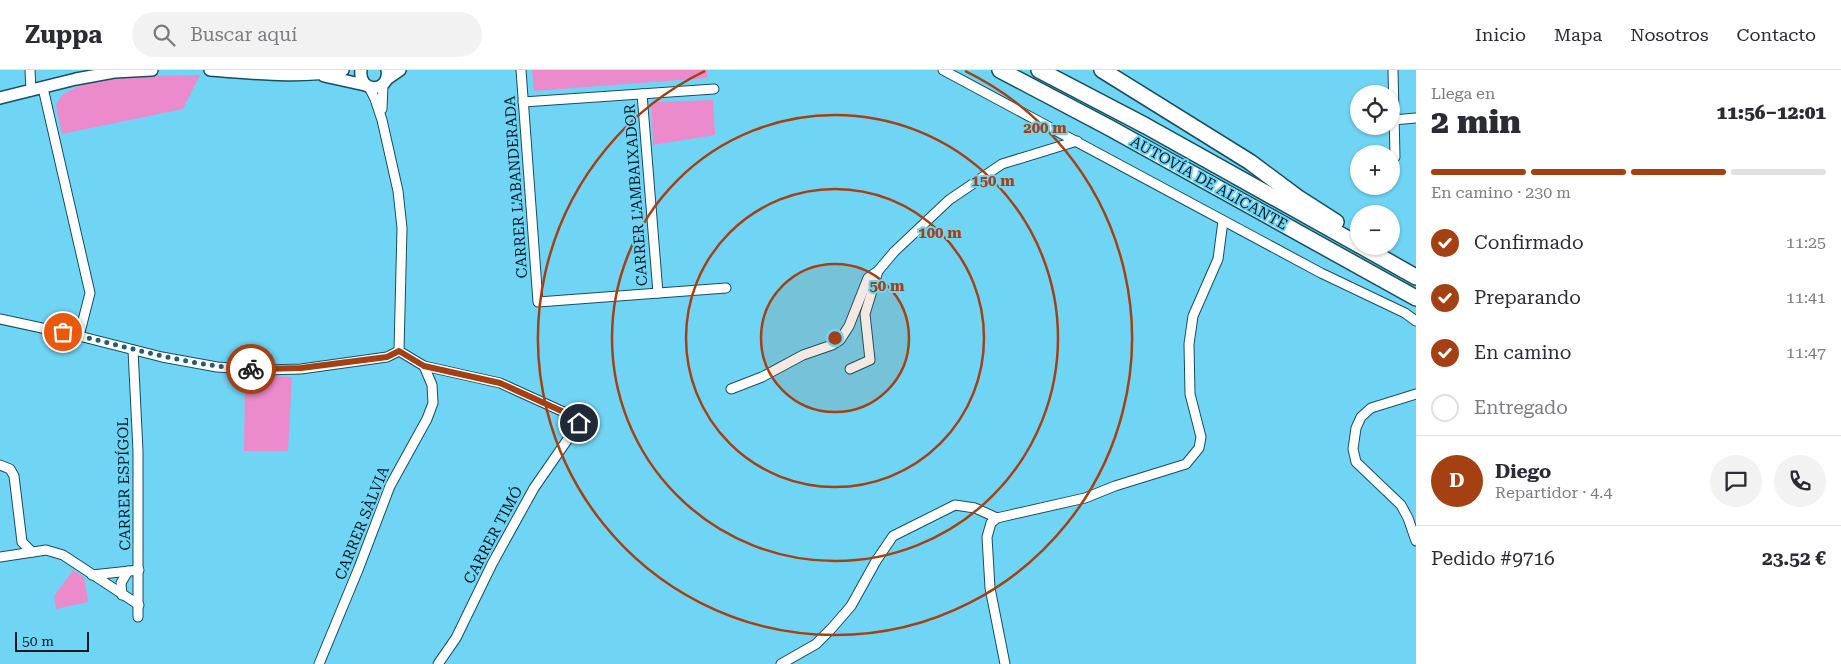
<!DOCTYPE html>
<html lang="es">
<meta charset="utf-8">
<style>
:root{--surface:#fff;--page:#f2f2f3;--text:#2b2b33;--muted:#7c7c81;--line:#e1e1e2;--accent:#a54012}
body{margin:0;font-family:"Roboto Serif",serif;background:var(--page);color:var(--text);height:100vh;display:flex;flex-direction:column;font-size:19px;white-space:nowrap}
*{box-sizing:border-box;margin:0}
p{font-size:16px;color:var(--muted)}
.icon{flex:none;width:28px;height:28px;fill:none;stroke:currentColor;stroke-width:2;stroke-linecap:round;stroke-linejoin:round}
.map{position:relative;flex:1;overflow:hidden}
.sheet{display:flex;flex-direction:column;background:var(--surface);width:425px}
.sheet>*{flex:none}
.tools{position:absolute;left:1350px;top:15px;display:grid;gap:10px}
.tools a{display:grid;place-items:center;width:50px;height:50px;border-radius:50%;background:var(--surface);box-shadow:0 1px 4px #0004;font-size:25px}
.scale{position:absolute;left:15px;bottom:12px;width:74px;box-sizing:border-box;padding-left:5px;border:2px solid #001b25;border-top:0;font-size:14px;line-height:18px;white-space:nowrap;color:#001b25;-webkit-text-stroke:4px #70d5f5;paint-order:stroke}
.pin{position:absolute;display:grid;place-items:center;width:42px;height:42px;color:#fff;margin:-21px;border:2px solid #fff;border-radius:50%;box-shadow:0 1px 5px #0007}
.courier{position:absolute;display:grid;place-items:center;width:50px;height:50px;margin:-25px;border:4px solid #a54012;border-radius:50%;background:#fff;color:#222;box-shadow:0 1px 6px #0007}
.head em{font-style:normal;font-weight:800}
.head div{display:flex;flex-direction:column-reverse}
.head{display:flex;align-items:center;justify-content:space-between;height:85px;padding:0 15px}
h1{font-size:32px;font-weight:800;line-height:38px}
.bar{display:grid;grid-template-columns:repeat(4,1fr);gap:8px 5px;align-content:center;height:60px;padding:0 15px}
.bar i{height:6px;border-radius:4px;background:var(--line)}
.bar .active{background:var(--accent)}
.bar p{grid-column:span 4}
.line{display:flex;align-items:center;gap:12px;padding:0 15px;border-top:1px solid var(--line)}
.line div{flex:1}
.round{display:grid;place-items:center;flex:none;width:52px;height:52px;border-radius:26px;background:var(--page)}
ol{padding:0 15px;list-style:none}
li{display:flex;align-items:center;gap:15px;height:55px}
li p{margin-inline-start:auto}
li .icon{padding:5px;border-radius:50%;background:var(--accent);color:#fff;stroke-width:4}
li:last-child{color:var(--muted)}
li i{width:28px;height:28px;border:2px solid var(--line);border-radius:50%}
header{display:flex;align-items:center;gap:30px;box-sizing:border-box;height:70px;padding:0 25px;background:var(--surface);border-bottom:1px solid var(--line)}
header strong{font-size:24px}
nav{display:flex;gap:28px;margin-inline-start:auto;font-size:18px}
.search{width:350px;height:45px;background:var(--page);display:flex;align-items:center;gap:12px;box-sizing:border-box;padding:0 18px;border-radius:28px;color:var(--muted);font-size:19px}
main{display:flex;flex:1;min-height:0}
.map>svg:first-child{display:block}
.green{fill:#eb8bcb}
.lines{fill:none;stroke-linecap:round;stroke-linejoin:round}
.street-casing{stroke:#164f5f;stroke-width:11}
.secondary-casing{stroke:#164f5f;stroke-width:14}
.highway-casing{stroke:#164f5f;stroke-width:18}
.street{stroke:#fff;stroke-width:9}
.secondary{stroke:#fff;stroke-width:11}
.highway{stroke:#fff;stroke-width:15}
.done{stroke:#275c6e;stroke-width:5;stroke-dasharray:0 9}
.route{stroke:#a54012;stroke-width:6}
.ring{fill:none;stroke:#a54012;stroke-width:2.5}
.labels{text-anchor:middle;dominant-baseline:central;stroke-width:4;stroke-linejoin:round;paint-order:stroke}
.street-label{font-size:15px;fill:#001b25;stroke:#70d5f5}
.centre{fill:#a54012;stroke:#70d5f5;stroke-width:2.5}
.ring-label{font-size:15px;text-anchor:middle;font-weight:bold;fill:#a54012;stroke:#70d5f5;stroke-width:4;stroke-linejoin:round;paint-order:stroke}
</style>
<header>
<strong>Zuppa</strong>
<div class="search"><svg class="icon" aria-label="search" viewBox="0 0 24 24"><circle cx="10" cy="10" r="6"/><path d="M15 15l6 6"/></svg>Buscar aquí</div>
<nav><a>Inicio</a><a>Mapa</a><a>Nosotros</a><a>Contacto</a></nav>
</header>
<main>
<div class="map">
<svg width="1416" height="594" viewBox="0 0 1416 594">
<rect width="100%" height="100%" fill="#70d5f5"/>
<g class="green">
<polygon points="532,0 707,0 707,8 534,21"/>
<path d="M200 5 183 39 62 64 56 36C58 32 60 26 64 24 91 4 166 6 200 5Z"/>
<polygon points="713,30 715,65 653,75 651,32"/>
<polygon points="245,305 292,307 288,381 244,381"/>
<polygon points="73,500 84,507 88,532 56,539 54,526"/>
</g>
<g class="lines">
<defs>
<g id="street">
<polyline points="30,0 31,21"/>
<polyline points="521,0 538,232 726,218"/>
<polyline points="943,0 1321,203 1405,243 1416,251"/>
<polyline points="1393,0 1395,87"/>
<polyline points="369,17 375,29 382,50 398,121 402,158 399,281"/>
<polyline points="43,18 90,223 79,266"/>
<polyline points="642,24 658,223"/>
<polyline points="523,32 714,19"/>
<polyline points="382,39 383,15"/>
<polyline points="1393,50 1416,48"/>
<polyline points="0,249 79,266 162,287 217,297 264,300 301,299 387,287 399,281"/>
<polyline points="133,280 138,381 138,547"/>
<polyline points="399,281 424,296 500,313 577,348 579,353 534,418 492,494 456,568 438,594"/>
<polyline points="850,299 870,290 865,244 878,201"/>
<polyline points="731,319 762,307 803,285 832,275 840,270 849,256 868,208 878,201 894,182 949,130 1002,94 1077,71"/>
<polyline points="1416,324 1371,338 1361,347 1356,358 1353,379 1356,392 1401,435 1408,448 1416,471"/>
<polyline points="0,395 10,399 14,406 22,472 32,482"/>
<polyline points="0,487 46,480 63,485 139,535"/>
<polyline points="92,505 139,500"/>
<polyline points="122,525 121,513 128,501"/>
<polyline points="319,594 358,500 390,416 427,349 433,333 432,315 424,296"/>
<polyline points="781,594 816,574 831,559 851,536 876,491 893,466 955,435 975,438 997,448"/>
<polyline points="1005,594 990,518 987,467 991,453 997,448 1085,428 1115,416 1186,394 1199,378 1201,367 1190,324 1189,274 1193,246 1218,189 1223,151"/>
</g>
<g id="secondary">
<path d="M210 0C252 3 301 9 343 0"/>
<path d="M361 0C358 24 391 23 387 0"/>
<polyline points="324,6 365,15"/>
<polyline points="387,9 400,0"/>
<polyline points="0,28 76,9 114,2 152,0"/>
</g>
<g id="highway">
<polyline points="1000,0 1110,58 1416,228"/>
<polyline points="1039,0 1146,56 1359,175"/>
<polyline points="1102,0 1250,92 1297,127 1336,152"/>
<polyline points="1361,176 1416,207"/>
</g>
</defs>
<use href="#street" class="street-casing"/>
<use href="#secondary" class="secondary-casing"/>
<use href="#highway" class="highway-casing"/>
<use href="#street" class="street"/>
<use href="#secondary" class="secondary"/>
<use href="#highway" class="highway"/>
</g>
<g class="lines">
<path class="done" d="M63 262C126 276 186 296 251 299"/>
<polyline class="route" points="251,299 301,298 387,287 399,281 424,296 500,313 577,348 579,353"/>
</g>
<circle cx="835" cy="268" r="74" fill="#a54012" fill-opacity=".12"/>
<g class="ring">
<circle cx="835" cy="268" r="74"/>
<circle cx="835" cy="268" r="149"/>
<circle cx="835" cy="268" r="223"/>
<path d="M965 1A297 297 0 1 1 705 1"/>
</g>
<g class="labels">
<g class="street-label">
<text transform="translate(1209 113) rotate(29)">AUTOVÍA DE ALICANTE</text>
<text transform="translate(516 117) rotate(-94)">CARRER L'ABANDERADA</text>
<text transform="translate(636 125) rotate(-94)">CARRER L'AMBAIXADOR</text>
<text transform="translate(124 414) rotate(-91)">CARRER ESPÍGOL</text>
<text transform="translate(362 453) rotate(-68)">CARRER SÀLVIA</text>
<text transform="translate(493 465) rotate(-62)">CARRER TIMÓ</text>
</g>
</g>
<circle cx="835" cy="268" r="8" class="centre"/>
<g class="ring-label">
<text x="1045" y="63">200 m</text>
<text x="993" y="116">150 m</text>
<text x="940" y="168">100 m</text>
<text x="887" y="221">50 m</text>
</g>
</svg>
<div class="tools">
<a><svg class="icon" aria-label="locate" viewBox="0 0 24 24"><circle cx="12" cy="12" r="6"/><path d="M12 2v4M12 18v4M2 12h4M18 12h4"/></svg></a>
<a>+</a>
<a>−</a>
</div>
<div class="scale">50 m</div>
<div class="pin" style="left:63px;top:262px;background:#ea580c"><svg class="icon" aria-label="bag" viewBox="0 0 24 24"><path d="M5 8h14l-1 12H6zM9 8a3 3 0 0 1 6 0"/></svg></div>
<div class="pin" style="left:579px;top:353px;background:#1f2937"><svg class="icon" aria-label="home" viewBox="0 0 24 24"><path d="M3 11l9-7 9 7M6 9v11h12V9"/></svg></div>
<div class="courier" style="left:251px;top:299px"><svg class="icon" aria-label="bike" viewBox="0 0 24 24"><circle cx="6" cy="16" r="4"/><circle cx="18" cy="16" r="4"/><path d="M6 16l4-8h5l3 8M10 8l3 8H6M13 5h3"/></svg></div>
</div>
<section class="sheet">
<div class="head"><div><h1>2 min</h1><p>Llega en</p></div><em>11:56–12:01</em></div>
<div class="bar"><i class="active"></i><i class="active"></i><i class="active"></i><i></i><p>En camino · 230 m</p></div>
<ol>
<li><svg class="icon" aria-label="check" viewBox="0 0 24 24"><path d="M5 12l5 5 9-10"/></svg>Confirmado<p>11:25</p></li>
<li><svg class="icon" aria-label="check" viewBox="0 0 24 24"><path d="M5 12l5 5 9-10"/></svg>Preparando<p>11:41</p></li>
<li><svg class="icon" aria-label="check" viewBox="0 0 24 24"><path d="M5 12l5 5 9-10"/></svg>En camino<p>11:47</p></li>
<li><i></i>Entregado</li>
</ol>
<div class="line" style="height:90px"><b class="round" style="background:var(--accent);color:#fff">D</b><div><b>Diego</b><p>Repartidor · 4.4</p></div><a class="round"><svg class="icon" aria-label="chat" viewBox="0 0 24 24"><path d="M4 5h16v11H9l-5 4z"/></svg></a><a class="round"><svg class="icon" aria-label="phone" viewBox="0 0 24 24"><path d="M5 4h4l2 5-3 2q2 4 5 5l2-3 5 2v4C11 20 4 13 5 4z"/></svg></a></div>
<div class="line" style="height:65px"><div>Pedido #9716</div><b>23.52 €</b></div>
</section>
</main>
